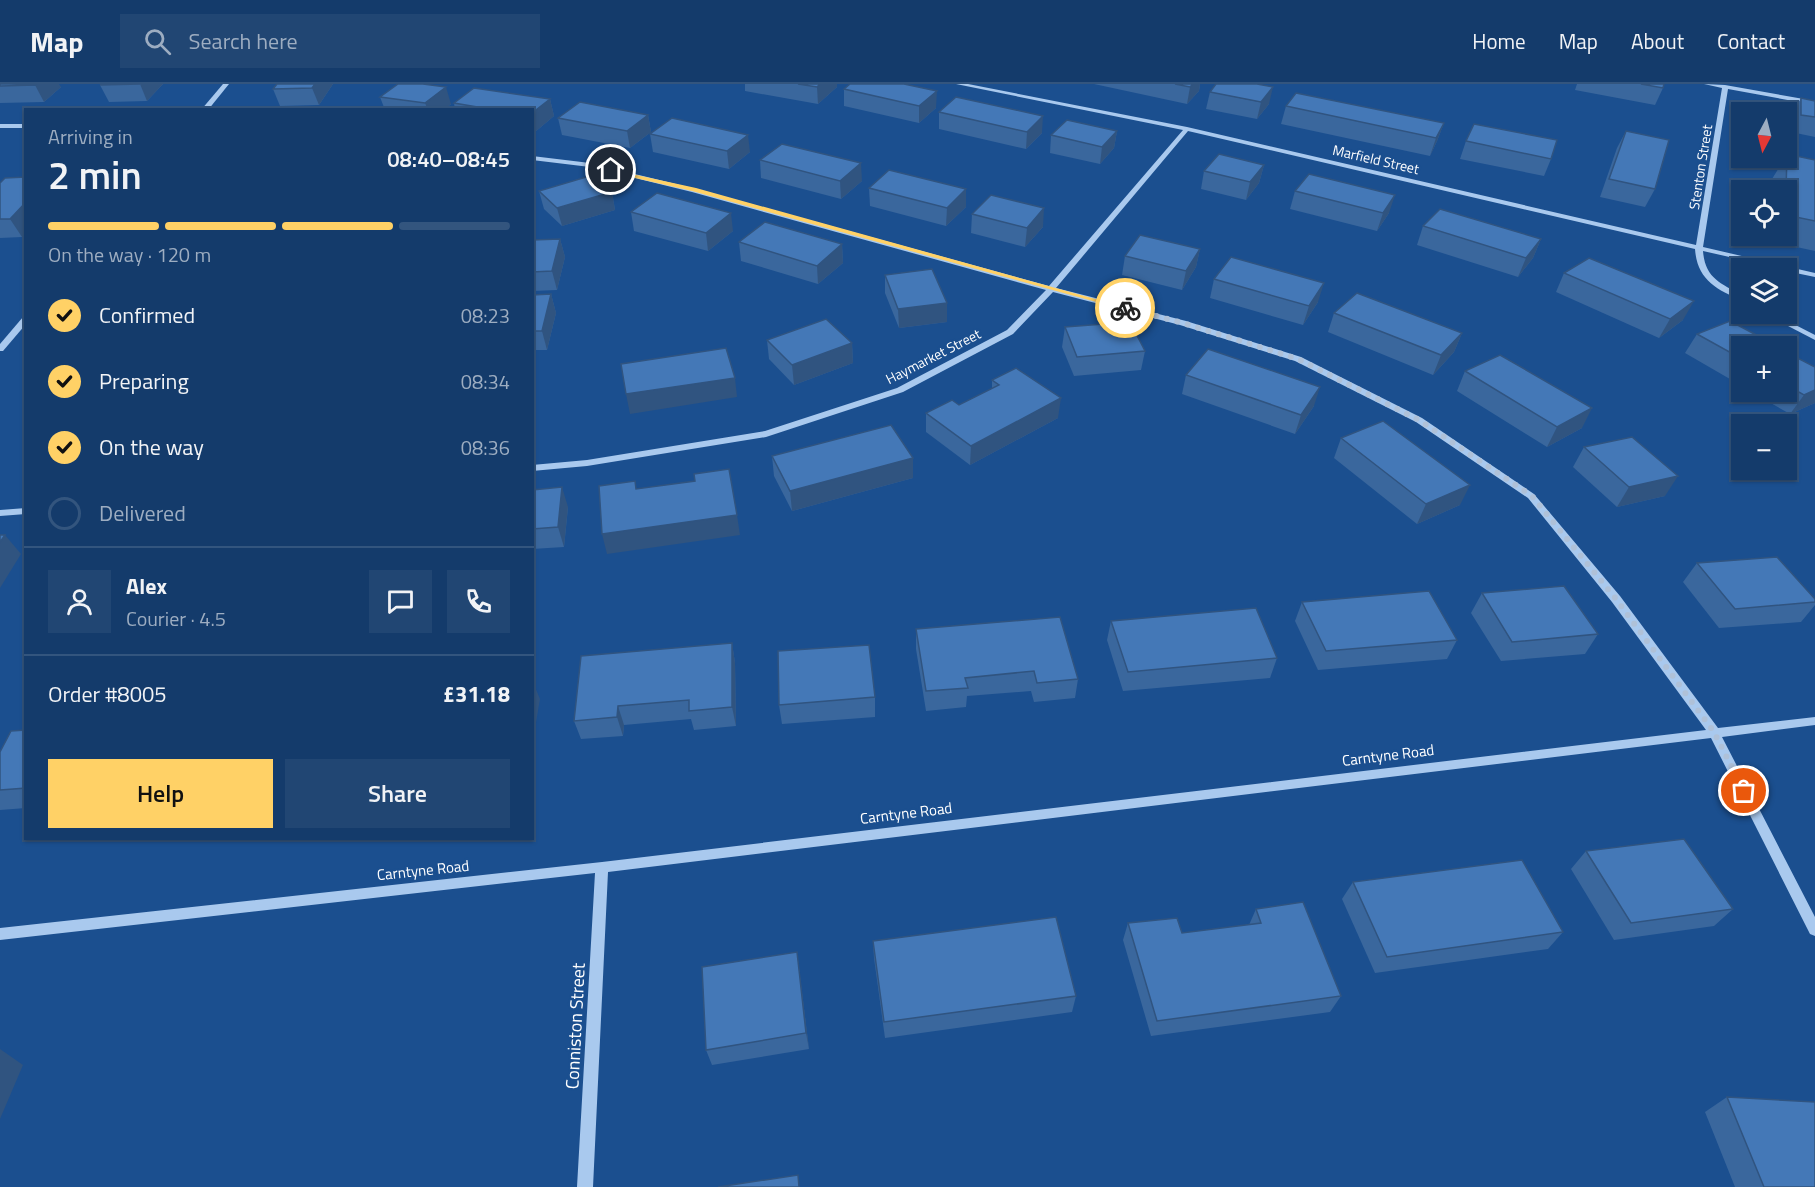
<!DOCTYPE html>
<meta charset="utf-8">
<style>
:root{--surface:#143b6b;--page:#214673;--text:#f1f3f6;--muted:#9dadc1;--line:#33557e;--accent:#ffd166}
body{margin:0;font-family:"Titillium Web",sans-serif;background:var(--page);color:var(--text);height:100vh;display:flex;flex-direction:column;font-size:22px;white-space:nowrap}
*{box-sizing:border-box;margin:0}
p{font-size:20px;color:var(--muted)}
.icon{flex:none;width:33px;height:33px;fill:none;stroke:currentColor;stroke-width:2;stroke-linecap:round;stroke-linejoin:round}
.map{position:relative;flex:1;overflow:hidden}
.panel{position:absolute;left:24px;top:24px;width:510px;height:732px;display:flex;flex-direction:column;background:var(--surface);border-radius:0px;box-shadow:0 2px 4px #0004,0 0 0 2px var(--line)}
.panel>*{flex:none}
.needle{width:39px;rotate:187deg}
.tools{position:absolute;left:1731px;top:18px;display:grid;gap:12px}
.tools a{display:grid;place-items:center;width:66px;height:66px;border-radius:0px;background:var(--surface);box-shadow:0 2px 4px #0004,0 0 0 2px var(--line);font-size:30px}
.pin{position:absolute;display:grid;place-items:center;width:51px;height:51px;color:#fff;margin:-26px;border:3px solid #fff;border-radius:50%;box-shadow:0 2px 6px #0007}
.courier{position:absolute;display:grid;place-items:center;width:60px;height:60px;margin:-30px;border:4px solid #ffd166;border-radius:50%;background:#fff;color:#222;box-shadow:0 2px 8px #0007}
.headline em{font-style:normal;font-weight:600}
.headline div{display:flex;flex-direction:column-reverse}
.headline{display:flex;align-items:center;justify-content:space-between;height:102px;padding:0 24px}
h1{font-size:39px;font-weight:600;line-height:45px}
.bar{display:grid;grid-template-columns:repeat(4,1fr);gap:9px 6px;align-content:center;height:72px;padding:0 24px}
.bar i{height:8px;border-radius:4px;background:var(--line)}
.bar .on{background:var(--accent)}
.bar p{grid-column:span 4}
.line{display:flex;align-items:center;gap:15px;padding:0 24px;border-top:2px solid var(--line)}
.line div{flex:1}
.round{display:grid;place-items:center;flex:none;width:63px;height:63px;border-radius:0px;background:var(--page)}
ol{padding:0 24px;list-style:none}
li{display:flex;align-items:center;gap:18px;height:66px}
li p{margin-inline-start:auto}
li .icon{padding:6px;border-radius:50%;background:var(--accent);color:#111;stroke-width:4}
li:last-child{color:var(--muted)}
li i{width:33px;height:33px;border:3px solid var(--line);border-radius:50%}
.primary-button{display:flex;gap:12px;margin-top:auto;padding:12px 24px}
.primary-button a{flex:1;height:69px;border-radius:0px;background:var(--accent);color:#111;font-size:24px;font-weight:600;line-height:69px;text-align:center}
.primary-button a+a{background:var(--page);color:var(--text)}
header{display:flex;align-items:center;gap:36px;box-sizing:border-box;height:84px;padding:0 30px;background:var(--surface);border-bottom:2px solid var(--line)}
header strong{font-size:28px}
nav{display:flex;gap:33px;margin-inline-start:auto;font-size:21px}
.search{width:420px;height:54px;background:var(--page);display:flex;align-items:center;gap:15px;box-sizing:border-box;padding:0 21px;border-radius:0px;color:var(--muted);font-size:22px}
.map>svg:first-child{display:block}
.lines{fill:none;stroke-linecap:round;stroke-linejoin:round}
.minor{fill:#a9c9ee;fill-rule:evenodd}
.wall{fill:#3a679d}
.shaded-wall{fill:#305480}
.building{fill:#4478b7;stroke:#305480;stroke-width:1.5}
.route{fill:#ffd166}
.done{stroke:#afc1d8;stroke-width:6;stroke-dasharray:0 10.8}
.labels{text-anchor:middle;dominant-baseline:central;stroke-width:4.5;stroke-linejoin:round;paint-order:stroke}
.far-street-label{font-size:14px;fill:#fff;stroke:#1b4f8f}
.street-label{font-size:15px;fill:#fff;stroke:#1b4f8f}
.near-street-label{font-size:18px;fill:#fff;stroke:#1b4f8f}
</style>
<header>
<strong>Map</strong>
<div class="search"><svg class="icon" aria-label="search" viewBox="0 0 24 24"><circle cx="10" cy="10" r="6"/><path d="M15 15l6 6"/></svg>Search here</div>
<nav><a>Home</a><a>Map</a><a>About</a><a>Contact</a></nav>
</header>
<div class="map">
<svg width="1815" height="1103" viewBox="0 0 1815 1103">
<rect width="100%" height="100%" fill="#1b4f8f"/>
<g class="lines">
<g class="minor">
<polygon points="223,0 229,0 208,26 201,26"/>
<path d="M956 0H968L1187 43 1696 161 1722 4 1704 0 1725 1 1815 17V21L1728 5 1703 163 1815 189V193L1786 187V184H1778L1703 167C1705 194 1720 199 1742 211V216C1716 206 1697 195 1695 165L1188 47 1056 204 1186 237 1301 273 1422 334 1534 410 1620 512 1718 644 1815 633V641L1722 653 1815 833V852L1810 850 1711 654 608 788 593 1103H577L595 789 0 856V844L602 778 1706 646 1612 518 1528 414 1416 338 1295 277 1180 241 1053 208 1013 250 903 308 766 353 587 382 532 387V381L587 376 765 347 897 304 1007 246 1046 206 692 108 590 83 532 76V72L590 79 696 105 1049 202 1183 46Z"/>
<rect x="0" y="40" width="26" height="4"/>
<polygon points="1765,230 1774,230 1815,251 1815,256"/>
<polygon points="23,233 26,233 26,240 3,267 0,267 0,260"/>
<polygon points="26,424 26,430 0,432 0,426"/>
</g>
</g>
<g class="wall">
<polygon points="0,0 61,3 44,18 0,19"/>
<polygon points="102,0 163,0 147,17 109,18 100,1"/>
<polygon points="277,0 333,0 319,21 280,22 273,5"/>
<polygon points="745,0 837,0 837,3 818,20 745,7"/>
<polygon points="1094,0 1200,0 1199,7 1187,20"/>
<polygon points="1577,0 1664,0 1663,4 1655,21 1575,6"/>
<polygon points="474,4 550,15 554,32 535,48 532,48 532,26 455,26 454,19"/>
<polygon points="844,5 936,24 919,39 844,22"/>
<polygon points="1210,8 1269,20 1257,35 1206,25"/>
<polygon points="380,13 451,20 444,26 385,26"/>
<polygon points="1801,14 1815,17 1815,53 1791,48 1791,31"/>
<polygon points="1286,22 1444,39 1437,57 1430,72 1281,40"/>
<polygon points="939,28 1042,49 1026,65 939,45"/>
<polygon points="648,31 651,48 630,64 562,51 558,34"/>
<polygon points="1117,47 1114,64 1100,80 1050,69 1051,51"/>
<polygon points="1626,47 1655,105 1645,123 1600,113 1617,64"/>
<polygon points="650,50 750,68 729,85 653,68"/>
<polygon points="1466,57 1551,75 1544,92 1460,75"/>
<polygon points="1785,74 1815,76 1815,167 1769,157 1769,152 1786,152 1786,106 1771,106 1772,95"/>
<polygon points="760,76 862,97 841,115 761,94"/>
<polygon points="1264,81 1259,99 1246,116 1201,105 1204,87"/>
<polygon points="26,93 26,149 22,153 0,154 0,99"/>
<polygon points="869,104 966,105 966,123 946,142 870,122"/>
<polygon points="539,107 612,108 615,126 562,142 544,125"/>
<polygon points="1295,107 1389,129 1377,147 1290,125"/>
<polygon points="631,128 733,147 708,167 634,147"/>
<polygon points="972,130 1043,143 1025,163 971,149"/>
<polygon points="1423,142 1541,155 1533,174 1518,193 1417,161"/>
<polygon points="560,155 565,173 557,206 532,207 532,156"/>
<polygon points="739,158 842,160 843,179 818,200 741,177"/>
<polygon points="1200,165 1196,183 1182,206 1122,191 1125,172"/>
<polygon points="1564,189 1683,236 1659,254 1556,208"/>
<polygon points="885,191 947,238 899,244 885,209"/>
<polygon points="1214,195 1318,218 1303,241 1210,214"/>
<polygon points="551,210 556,229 547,266 532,266 532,211"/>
<polygon points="1334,229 1462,249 1454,268 1433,291 1328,248"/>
<polygon points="1065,243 1145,267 1141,286 1074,292 1062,263"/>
<polygon points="1697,250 1742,262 1742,302 1685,269"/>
<polygon points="767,256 852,259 853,279 794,301 769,275"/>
<polygon points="1786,268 1815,283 1815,319 1790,330 1751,308 1786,308"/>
<polygon points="1465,287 1582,344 1547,363 1457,307"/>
<polygon points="1186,291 1314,322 1295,350 1182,310"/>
<polygon points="992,296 1058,334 970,381 926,348 926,329 959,321 992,305"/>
<polygon points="1341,354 1460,421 1417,440 1334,374"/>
<polygon points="1584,363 1665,412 1617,423 1573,383"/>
<polygon points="772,372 913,374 913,394 792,427 774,392"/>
<polygon points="532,406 568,423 564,463 532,465"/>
<polygon points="1697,479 1815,515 1815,521 1801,538 1719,544 1683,498"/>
<polygon points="1482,509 1598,550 1585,570 1501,577 1471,529"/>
<polygon points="1302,518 1457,556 1447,575 1318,586 1295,537"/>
<polygon points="1111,537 1277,574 1270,594 1123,607 1107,556"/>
<polygon points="916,545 1078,595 1075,614 1034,618 1031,607 967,612 966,623 926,627 916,565"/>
<polygon points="732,559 735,579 736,642 694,646 691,635 624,641 623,652 581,655 574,637"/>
<polygon points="875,613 875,633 782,640 779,621"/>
<polygon points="26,646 26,724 0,726 0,668"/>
<polygon points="1586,767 1733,825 1714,842 1614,856 1571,785"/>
<polygon points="1353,798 1563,848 1548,865 1375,889 1342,815"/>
<polygon points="1256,825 1341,912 1330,928 1151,952 1123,856 1128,839 1182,849 1249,841"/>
<polygon points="873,857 1076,912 1072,928 885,954 874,874"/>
<polygon points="797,868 809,965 712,981 706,966"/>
<polygon points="1727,1013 1815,1103 1735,1103 1705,1028"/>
</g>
<g class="shaded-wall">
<polygon points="36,0 59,0 61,3 44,18 35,1"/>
<polygon points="140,0 163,0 147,17"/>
<polygon points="315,0 333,0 319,21 312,4"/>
<polygon points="820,0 837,0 837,3 818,20 817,3"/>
<polygon points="1193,0 1200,0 1199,7 1187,20 1190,3"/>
<polygon points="446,3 451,20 444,26 428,26 425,19"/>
<polygon points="1273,3 1269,20 1257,35 1261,18"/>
<polygon points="937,7 936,24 919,39 919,22"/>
<polygon points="550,15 554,32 535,48 532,39 532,29"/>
<polygon points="648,31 651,48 630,64 627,47"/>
<polygon points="1043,32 1042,49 1026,65 1027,48"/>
<polygon points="1444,39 1437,57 1430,72 1436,54"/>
<polygon points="1117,47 1114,64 1100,80 1102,63"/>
<polygon points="748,51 750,68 729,85 727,67"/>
<polygon points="861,79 862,97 841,115 840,97"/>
<polygon points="1264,81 1259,99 1246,116 1250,98"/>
<polygon points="966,105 966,123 946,142 947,124"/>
<polygon points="612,108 615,126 562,142 557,124"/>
<polygon points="1395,111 1389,129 1377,147 1383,129"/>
<polygon points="26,118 26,149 22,153 10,135"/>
<polygon points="1044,124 1043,143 1025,163 1027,144"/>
<polygon points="731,129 733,147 708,167 706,149"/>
<polygon points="560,155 565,173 557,206 552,187"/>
<polygon points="1541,155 1533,174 1518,193 1526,174"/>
<polygon points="842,160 843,179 818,200 817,182"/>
<polygon points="1200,165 1196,183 1182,206 1186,187"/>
<polygon points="1324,199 1318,218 1303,241 1309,222"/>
<polygon points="551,210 556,229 547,266 542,247"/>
<polygon points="1694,217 1683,236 1659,254 1670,235"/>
<polygon points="947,219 947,238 899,244 898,225"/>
<polygon points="1462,249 1454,268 1433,291 1441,271"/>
<polygon points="852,259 853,279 794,301 792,281"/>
<polygon points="532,284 536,294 532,307"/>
<polygon points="735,294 737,313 630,330 626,310"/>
<polygon points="1320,303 1314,322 1295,350 1301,331"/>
<polygon points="1815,306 1815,319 1790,330 1804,311"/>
<polygon points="1061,314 1058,334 970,381 971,362"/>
<polygon points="1592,324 1582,344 1547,363 1557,343"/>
<polygon points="913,374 913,394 792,427 790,407"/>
<polygon points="1678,392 1665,412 1617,423 1629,403"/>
<polygon points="1470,401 1460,421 1417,440 1426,420"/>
<polygon points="562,403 568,423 564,463 558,443"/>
<polygon points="737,431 740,451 607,470 602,450"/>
<polygon points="5,451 21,470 0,504 0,458"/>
<polygon points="732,559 735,579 736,642 732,623"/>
<polygon points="532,596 540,615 532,662"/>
<polygon points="618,622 624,641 623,652 617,633"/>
<polygon points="797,868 799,885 809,965 806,949"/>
<polygon points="0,965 23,981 0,1035"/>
</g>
<g class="building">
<polygon points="0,0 36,0 35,1 0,2"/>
<polygon points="102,0 140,0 100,1"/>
<polygon points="277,0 315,0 312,4 273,5"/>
<polygon points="398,0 423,0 446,3 425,19 380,13"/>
<polygon points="798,0 820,0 817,3"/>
<polygon points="850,0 904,0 937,7 919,22 844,5"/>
<polygon points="1175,0 1193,0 1190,3"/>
<polygon points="1216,0 1257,0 1273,3 1261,18 1210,8"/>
<polygon points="1641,0 1664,0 1663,4"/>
<polygon points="474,4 550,15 532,29 532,26 495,26 454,19"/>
<polygon points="1296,9 1444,39 1436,54 1286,22"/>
<polygon points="956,13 1043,32 1027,48 939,28"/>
<polygon points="1801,14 1815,17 1815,33 1801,31"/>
<polygon points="580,18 648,31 627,47 558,34"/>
<polygon points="672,34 748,51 727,67 650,50"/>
<polygon points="1067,36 1117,47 1102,63 1051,51"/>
<polygon points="1474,40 1557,56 1551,75 1466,57"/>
<polygon points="1626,47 1669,56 1655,105 1609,95"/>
<polygon points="782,60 861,79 840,97 760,76"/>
<polygon points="1219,70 1264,81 1250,98 1204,87"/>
<polygon points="1787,70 1815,76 1815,137 1786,131 1786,106"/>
<polygon points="889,86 966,105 947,124 869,104"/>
<polygon points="1309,90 1395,111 1383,129 1295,107"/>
<polygon points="593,91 612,108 557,124 539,107"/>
<polygon points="26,93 26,118 10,135 0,135 0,99 5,94"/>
<polygon points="657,109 731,129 706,149 631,128"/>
<polygon points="991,111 1044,124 1027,144 972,130"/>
<polygon points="1440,125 1541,155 1526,174 1423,142"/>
<polygon points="765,138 842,160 817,182 739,158"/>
<polygon points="1140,151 1200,165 1186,187 1125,172"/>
<polygon points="560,155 552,187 532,188 532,156"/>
<polygon points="1231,173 1324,199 1309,222 1214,195"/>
<polygon points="1589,174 1694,217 1670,235 1564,189"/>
<polygon points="932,185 947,219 898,225 885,191"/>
<polygon points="1357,209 1462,249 1441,271 1334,229"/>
<polygon points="551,210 542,247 532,247 532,211"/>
<polygon points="826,235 852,259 792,281 767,256"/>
<polygon points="1730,237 1777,262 1742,262 1742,275 1697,250"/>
<polygon points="1130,238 1145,267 1077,273 1065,243"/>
<polygon points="726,264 735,294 626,310 621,280"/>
<polygon points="1208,265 1320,303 1301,331 1186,291"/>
<polygon points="1786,268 1815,283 1815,306 1804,311 1786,301"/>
<polygon points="1500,271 1592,324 1557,343 1465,287"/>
<polygon points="1016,284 1061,314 971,362 926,329 952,316 959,321 999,301 992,296"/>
<polygon points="1383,337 1470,401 1426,420 1341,354"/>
<polygon points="891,341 913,374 790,407 772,372"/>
<polygon points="1632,353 1678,392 1629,403 1584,363"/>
<polygon points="729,385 737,431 602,450 599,402 635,397 636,405 695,397 694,390"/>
<polygon points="562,403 558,443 532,445 532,406"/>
<polygon points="0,451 5,451 0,458"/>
<polygon points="1777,473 1815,515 1815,518 1735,525 1697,479"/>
<polygon points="1564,502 1598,550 1512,558 1482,509"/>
<polygon points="1429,507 1457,556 1326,567 1302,518"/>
<polygon points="1256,524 1277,574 1128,588 1111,537"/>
<polygon points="1060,533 1078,595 1037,599 1034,587 965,594 968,604 926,607 916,545"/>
<polygon points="732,559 732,623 689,627 689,616 618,622 617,633 574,637 581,572"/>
<polygon points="869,561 875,613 779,621 778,567"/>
<polygon points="26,646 26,704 0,706 0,668 11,647"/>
<polygon points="1684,755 1733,825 1631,839 1586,767"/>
<polygon points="1522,776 1563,848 1387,873 1353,798"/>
<polygon points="1303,818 1341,912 1157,937 1128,839 1177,834 1182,849 1261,839 1256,825"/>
<polygon points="1056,833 1076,912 884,938 873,857"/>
<polygon points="797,868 806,949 706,966 702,883"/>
<polygon points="1727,1013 1815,1018 1815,1103 1764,1103"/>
<polygon points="798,1091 799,1103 718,1103"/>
</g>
<polygon class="route" points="609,85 696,104 1128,224 1122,225 692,107 609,88"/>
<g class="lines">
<polyline class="done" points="1125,224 1183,239 1298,275 1419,336 1532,412 1616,515 1714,648 1744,707"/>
</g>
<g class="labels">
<g class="far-street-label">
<text transform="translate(1376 75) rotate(13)">Marfield Street</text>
<text transform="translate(1700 83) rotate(-81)">Stenton Street</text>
<text transform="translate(933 272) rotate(-27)">Haymarket Street</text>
</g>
<g class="street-label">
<text transform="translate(1388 671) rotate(-7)">Carntyne Road</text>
<text transform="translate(906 729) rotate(-7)">Carntyne Road</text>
<text transform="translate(423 786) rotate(-6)">Carntyne Road</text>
</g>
<g class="near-street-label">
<text transform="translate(575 942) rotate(-87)">Conniston Street</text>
</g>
</g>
</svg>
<div class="tools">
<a><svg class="needle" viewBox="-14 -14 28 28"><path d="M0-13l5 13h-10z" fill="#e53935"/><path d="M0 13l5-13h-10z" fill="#9dadc1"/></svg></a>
<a><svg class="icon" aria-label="locate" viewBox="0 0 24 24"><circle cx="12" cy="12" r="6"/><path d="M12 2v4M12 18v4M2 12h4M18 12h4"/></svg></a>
<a><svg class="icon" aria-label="layers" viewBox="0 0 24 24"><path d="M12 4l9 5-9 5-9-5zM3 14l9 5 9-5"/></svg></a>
<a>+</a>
<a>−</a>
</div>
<div class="pin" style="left:1744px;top:707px;background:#ea580c"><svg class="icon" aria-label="bag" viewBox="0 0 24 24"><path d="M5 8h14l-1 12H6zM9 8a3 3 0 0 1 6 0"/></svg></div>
<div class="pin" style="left:611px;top:86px;background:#1f2937"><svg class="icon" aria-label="home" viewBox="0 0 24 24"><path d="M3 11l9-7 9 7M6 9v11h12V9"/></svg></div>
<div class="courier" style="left:1125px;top:224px"><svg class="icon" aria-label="bike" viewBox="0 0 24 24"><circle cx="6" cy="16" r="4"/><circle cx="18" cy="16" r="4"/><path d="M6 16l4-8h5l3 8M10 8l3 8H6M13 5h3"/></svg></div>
<section class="panel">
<div class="headline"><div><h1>2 min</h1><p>Arriving in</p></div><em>08:40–08:45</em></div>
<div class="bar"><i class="on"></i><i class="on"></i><i class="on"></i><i></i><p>On the way · 120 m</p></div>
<ol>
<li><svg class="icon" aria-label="check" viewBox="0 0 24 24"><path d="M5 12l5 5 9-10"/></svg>Confirmed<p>08:23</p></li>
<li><svg class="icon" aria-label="check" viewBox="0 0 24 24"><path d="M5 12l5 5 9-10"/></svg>Preparing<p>08:34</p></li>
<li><svg class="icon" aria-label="check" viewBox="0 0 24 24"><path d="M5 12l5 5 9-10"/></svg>On the way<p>08:36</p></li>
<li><i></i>Delivered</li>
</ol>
<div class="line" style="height:108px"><a class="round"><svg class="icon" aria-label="person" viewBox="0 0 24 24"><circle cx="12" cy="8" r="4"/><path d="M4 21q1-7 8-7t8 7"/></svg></a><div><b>Alex</b><p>Courier · 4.5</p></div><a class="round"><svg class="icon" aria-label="chat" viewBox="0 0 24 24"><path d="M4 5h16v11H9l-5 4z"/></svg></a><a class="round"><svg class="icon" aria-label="phone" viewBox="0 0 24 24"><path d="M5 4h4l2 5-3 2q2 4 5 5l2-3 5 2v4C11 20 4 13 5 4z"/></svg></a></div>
<div class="line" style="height:78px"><div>Order #8005</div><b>£31.18</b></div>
<div class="primary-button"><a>Help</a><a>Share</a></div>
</section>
</div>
